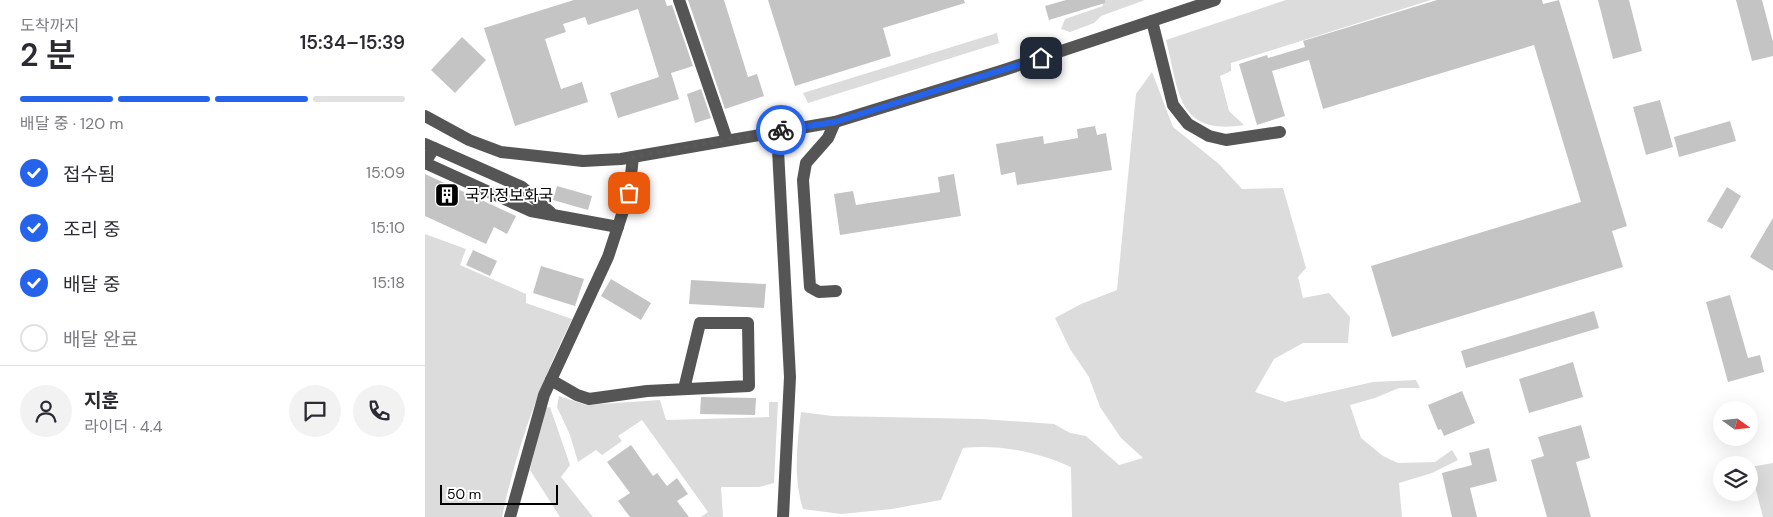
<!DOCTYPE html>
<html lang="ko">
<meta charset="utf-8">
<style>
:root{--surface:#fff;--page:#f2f2f3;--text:#2b2b33;--muted:#7c7c81;--line:#e1e1e2;--accent:#2563eb}
body{margin:0;font-family:"DM Sans","Noto Sans KR",sans-serif;background:var(--page);color:var(--text);height:100vh;display:flex;flex-direction:column;font-size:19px;white-space:nowrap}
*{box-sizing:border-box;margin:0}
p{font-size:16px;color:var(--muted)}
.icon{flex:none;width:28px;height:28px;fill:none;stroke:currentColor;stroke-width:2;stroke-linecap:round;stroke-linejoin:round}
.map{position:relative;flex:1;overflow:hidden}
.sheet{display:flex;flex-direction:column;background:var(--surface);width:425px}
.sheet>*{flex:none}
.needle{width:32px;rotate:105deg}
.buttons{position:absolute;left:1288px;top:401px;display:grid;gap:10px}
.buttons a{display:grid;place-items:center;width:45px;height:45px;border-radius:50%;background:var(--surface);box-shadow:0 5px 20px #0002;font-size:25px}
.scale{position:absolute;left:15px;bottom:12px;width:118px;box-sizing:border-box;padding-left:5px;border:2px solid #000;border-top:0;font-size:14px;line-height:18px;white-space:nowrap;color:#000;-webkit-text-stroke:4px #fff;paint-order:stroke}
.pin{position:absolute;display:grid;place-items:center;width:42px;height:42px;color:#fff;margin:-21px;border-radius:10px;box-shadow:0 2px 8px #0006}
.courier{position:absolute;display:grid;place-items:center;width:50px;height:50px;margin:-25px;border:4px solid #2563eb;border-radius:50%;background:#fff;color:#222;box-shadow:0 1px 6px #0007}
.overview em{font-style:normal;font-weight:600}
.overview div{display:flex;flex-direction:column-reverse}
.overview{display:flex;align-items:center;justify-content:space-between;height:85px;padding:0 20px}
h1{font-size:32px;font-weight:600;line-height:38px}
.bar{display:grid;grid-template-columns:repeat(4,1fr);gap:8px 5px;align-content:center;height:60px;padding:0 20px}
.bar i{height:6px;border-radius:4px;background:var(--line)}
.bar .on{background:var(--accent)}
.bar p{grid-column:span 4}
.line{display:flex;align-items:center;gap:12px;padding:0 20px;border-top:1px solid var(--line)}
.line div{flex:1}
.round{display:grid;place-items:center;flex:none;width:52px;height:52px;border-radius:26px;background:var(--page)}
ol{padding:0 20px;list-style:none}
li{display:flex;align-items:center;gap:15px;height:55px}
li p{margin-inline-start:auto}
li .icon{padding:5px;border-radius:50%;background:var(--accent);color:#fff;stroke-width:4}
li:last-child{color:var(--muted)}
li i{width:28px;height:28px;border:2px solid var(--line);border-radius:50%}
main{display:flex;flex:1;min-height:0}
.map>svg:first-child{display:block}
.green{fill:#dcdcdc}
.building{fill:#c4c4c4}
.lines{fill:none;stroke-linecap:round;stroke-linejoin:round}
.minor{stroke:#555;stroke-width:12}
.done{stroke:#595959;stroke-width:5;stroke-dasharray:0 9}
.route{stroke:#2563eb;stroke-width:6}
.labels{text-anchor:middle;dominant-baseline:central;stroke-width:4;stroke-linejoin:round;paint-order:stroke}
.poi-label{font-size:16px;fill:#000;stroke:#fff;text-anchor:start}
</style>
<main>
<section class="sheet">
<div class="overview"><div><h1>2 분</h1><p>도착까지</p></div><em>15:34–15:39</em></div>
<div class="bar"><i class="on"></i><i class="on"></i><i class="on"></i><i></i><p>배달 중 · 120 m</p></div>
<ol>
<li><svg class="icon" aria-label="check" viewBox="0 0 24 24"><path d="M5 12l5 5 9-10"/></svg>접수됨<p>15:09</p></li>
<li><svg class="icon" aria-label="check" viewBox="0 0 24 24"><path d="M5 12l5 5 9-10"/></svg>조리 중<p>15:10</p></li>
<li><svg class="icon" aria-label="check" viewBox="0 0 24 24"><path d="M5 12l5 5 9-10"/></svg>배달 중<p>15:18</p></li>
<li><i></i>배달 완료</li>
</ol>
<div class="line" style="height:90px"><a class="round"><svg class="icon" aria-label="person" viewBox="0 0 24 24"><circle cx="12" cy="8" r="4"/><path d="M4 21q1-7 8-7t8 7"/></svg></a><div><b>지훈</b><p>라이더 · 4.4</p></div><a class="round"><svg class="icon" aria-label="chat" viewBox="0 0 24 24"><path d="M4 5h16v11H9l-5 4z"/></svg></a><a class="round"><svg class="icon" aria-label="phone" viewBox="0 0 24 24"><path d="M5 4h4l2 5-3 2q2 4 5 5l2-3 5 2v4C11 20 4 13 5 4z"/></svg></a></div>
</section>
<div class="map">
<svg width="1348" height="517" viewBox="0 0 1348 517">
<rect width="100%" height="100%" fill="#fff"/>
<g class="green">
<polygon points="677,0 720,0 676,16 669,23 645,32 636,29 640,19 678,6"/>
<path d="M861 0H1006L806 63V71L795 76 804 111 819 125C751 136 754 90 741 40Z"/>
<polygon points="572,33 574,43 383,103 378,93"/>
<path d="M727 72 748 127 794 164 817 189 858 188 881 268 873 277 878 298 904 293 925 317 923 343H878L849 359 830 392 860 402 948 382 991 380 995 388H974L950 398 925 405 936 438 958 456 973 463 1010 462 1027 450 1033 460 1007 473 974 483 977 517H647L646 467C613 452 575 444 538 448L516 500 467 509 416 514 378 509C368 477 372 445 376 412L407 416 557 419 629 424 645 433 661 436 694 465 718 458 696 438 675 407 664 377 645 349 630 318 656 304 692 290 711 94Z"/>
<path d="M0 234 41 249 35 265 101 294V303L147 319C115 384 92 446 77 517H0Z"/>
<polygon points="134,396 161,405 235,400 241,420 344,417 344,402 353,402 349,483 334,487 296,487 298,517 276,517 283,512 217,420 193,436 197,441 177,455 171,450 153,462 145,435 132,407"/>
<polygon points="125,407 145,465 136,477 168,517 135,517 105,470 120,408"/>
<polygon points="1348,463 1348,517 1338,517 1325,467"/>
</g>
<g class="building">
<polygon points="149,0 240,0 242,6 247,5 268,66 246,73 254,99 193,118 185,93 234,77 213,9 163,25 160,17 138,24 141,32 120,39 136,89 157,82 163,102 90,126 59,28"/>
<polygon points="263,0 299,0 323,77 332,74 339,96 300,109"/>
<polygon points="343,0 539,0 540,3 458,28 466,56 370,86"/>
<polygon points="641,0 680,0 680,3 624,20 620,6"/>
<polygon points="1012,0 1117,0 1118,4 1134,0 1202,226 1187,231 1198,267 967,337 946,266 1156,202 1109,45 898,109 884,60 847,71 860,116 832,125 814,64 842,55 843,58 880,47 878,41"/>
<polygon points="1173,0 1204,0 1217,51 1188,59"/>
<polygon points="1311,0 1337,0 1348,42 1348,56 1327,61"/>
<polygon points="37,37 61,60 30,93 6,70"/>
<polygon points="276,89 286,118 270,123 262,94"/>
<polygon points="1235,100 1248,147 1221,155 1208,107"/>
<polygon points="1305,121 1311,141 1254,157 1249,137"/>
<polygon points="670,126 672,135 681,133 687,170 592,185 590,172 576,175 571,144 618,136 619,144 653,138 652,129"/>
<polygon points="0,174 91,216 82,234 69,227 61,244 0,216"/>
<polygon points="529,174 536,216 415,235 409,194 428,191 431,205 515,192 513,177"/>
<polygon points="132,186 167,196 163,210 128,200"/>
<polygon points="1302,187 1316,196 1297,229 1282,221"/>
<polygon points="1348,218 1348,271 1325,257"/>
<polygon points="48,250 72,261 65,276 41,265"/>
<polygon points="116,266 159,279 150,306 108,293"/>
<polygon points="186,279 226,303 216,320 176,296"/>
<polygon points="266,280 341,284 339,308 264,304"/>
<polygon points="1305,295 1323,358 1335,355 1339,372 1303,382 1281,302"/>
<polygon points="1169,311 1174,328 1041,368 1036,351"/>
<polygon points="1148,362 1158,397 1104,413 1094,379"/>
<polygon points="1037,391 1050,423 1019,436 1016,429 1013,430 1003,405"/>
<polygon points="276,397 331,398 330,415 275,414"/>
<polygon points="1156,425 1165,458 1151,462 1166,517 1122,517 1106,460 1119,456 1113,437"/>
<polygon points="206,445 228,476 232,473 242,486 252,478 263,494 252,501 264,517 205,517 193,501 205,493 182,462"/>
<polygon points="1064,448 1072,481 1045,488 1052,517 1027,517 1017,473 1047,465 1044,453"/>
</g>
<g class="lines">
<g class="minor">
<polyline points="254,0 302,140"/>
<polyline points="727,21 748,105 763,124 784,136 801,140 855,132"/>
<polyline points="0,116 44,140 76,152 158,161 196,159 410,122 579,70 790,0"/>
<polyline points="410,122 403,138 381,163 378,180 385,287 394,292 411,291"/>
<polyline points="352,131 365,377 358,517"/>
<polyline points="0,144 9,148 0,163 106,211 193,227"/>
<polyline points="9,148 97,187 126,213"/>
<polyline points="126,380 152,395 164,399 222,391 324,386 323,323 275,323 259,389"/>
<polyline points="85,517 119,395 183,257 204,193 208,157"/>
</g>
</g>
<g class="lines">
<polyline class="done" points="204,193 208,157 356,130"/>
<polyline class="route" points="356,130 410,122 616,58"/>
</g>
<defs>
<symbol id="building-square" viewBox="-11 -11 22 22"><rect x="-9" y="-9" width="18" height="18" rx="4" fill="#000" stroke="#fff"/><path d="M-4-6H4V6H1V3H-1V6H-4ZM-2.5-4.3h1.7v1.8h-1.7ZM.8-4.3h1.7v1.8H.8ZM-2.5-1h1.7V.8h-1.7ZM.8-1h1.7V.8H.8Z" fill="#fff"/></symbol>
</defs>
<g fill-rule="evenodd">
<use href="#building-square" x="8" y="181" width="28" height="28"/>
</g>
<g class="labels">
<g class="poi-label">
<text x="40" y="195">국가정보화국</text>
</g>
</g>
</svg>
<div class="buttons">
<a><svg class="needle" viewBox="-14 -14 28 28"><path d="M0-13l5 13h-10z" fill="#e53935"/><path d="M0 13l5-13h-10z" fill="#7c7c81"/></svg></a>
<a><svg class="icon" aria-label="layers" viewBox="0 0 24 24"><path d="M12 4l9 5-9 5-9-5zM3 14l9 5 9-5"/></svg></a>
</div>
<div class="scale">50 m</div>
<div class="pin" style="left:204px;top:193px;background:#ea580c"><svg class="icon" aria-label="bag" viewBox="0 0 24 24"><path d="M5 8h14l-1 12H6zM9 8a3 3 0 0 1 6 0"/></svg></div>
<div class="pin" style="left:616px;top:58px;background:#1f2937"><svg class="icon" aria-label="home" viewBox="0 0 24 24"><path d="M3 11l9-7 9 7M6 9v11h12V9"/></svg></div>
<div class="courier" style="left:356px;top:130px"><svg class="icon" aria-label="bike" viewBox="0 0 24 24"><circle cx="6" cy="16" r="4"/><circle cx="18" cy="16" r="4"/><path d="M6 16l4-8h5l3 8M10 8l3 8H6M13 5h3"/></svg></div>
</div>
</main>
